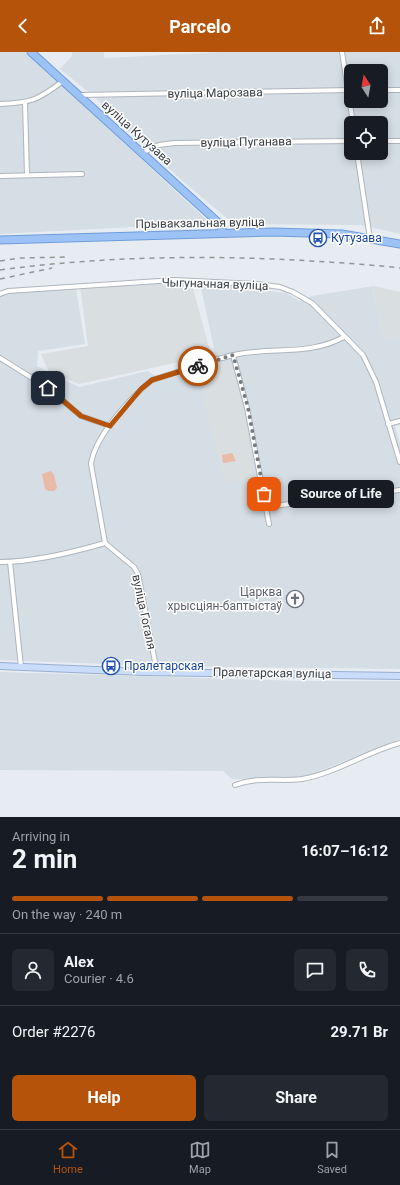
<!DOCTYPE html>
<meta charset="utf-8">
<style>
:root{--surface:#171b24;--page:#242831;--text:#f1f3f6;--muted:#9ea1a6;--line:#363941;--accent:#b45309}
body{margin:0;font-family:Roboto,sans-serif;background:var(--page);color:var(--text);height:100vh;display:flex;flex-direction:column;font-size:15px;white-space:nowrap}
*{box-sizing:border-box;margin:0}
p{font-size:13px;color:var(--muted)}
.icon{flex:none;width:22px;height:22px;fill:none;stroke:currentColor;stroke-width:2;stroke-linecap:round;stroke-linejoin:round}
.map{position:relative;height:765px;overflow:hidden}
.side{display:flex;flex-direction:column;background:var(--surface);flex:1}
.side>*{flex:none}
.needle{width:26px;rotate:349deg}
.tools{position:absolute;left:344px;top:12px;display:grid;gap:8px}
.tools a{display:grid;place-items:center;width:44px;height:44px;border-radius:6px;background:var(--surface);box-shadow:0 2px 10px #0003;font-size:20px}
.pin{position:absolute;display:grid;place-items:center;width:34px;height:34px;color:#fff;margin:-17px;border-radius:8px;box-shadow:0 2px 6px #0006}
.courier{position:absolute;display:grid;place-items:center;width:40px;height:40px;margin:-20px;border:3px solid #b45309;border-radius:50%;background:#fff;color:#222;box-shadow:0 1px 5px #0007}
.bubble{position:absolute;height:28px;border-radius:6px;background:var(--surface);box-shadow:0 2px 10px #0003;font-size:13px;font-weight:700;line-height:28px;text-align:center}
.headline em{font-style:normal;font-weight:700}
.headline div{display:flex;flex-direction:column-reverse}
.headline{display:flex;align-items:center;justify-content:space-between;height:68px;padding:0 12px}
h1{font-size:26px;font-weight:700;line-height:30px}
.bar{display:grid;grid-template-columns:repeat(4,1fr);gap:6px 4px;align-content:center;height:48px;padding:0 12px}
.bar i{height:5px;border-radius:3px;background:var(--line)}
.bar .current{background:var(--accent)}
.bar p{grid-column:span 4}
.line{display:flex;align-items:center;gap:10px;padding:0 12px;border-top:1px solid var(--line)}
.line div{flex:1}
.round{display:grid;place-items:center;flex:none;width:42px;height:42px;border-radius:6px;background:var(--page)}
.cta{display:flex;gap:8px;margin-top:auto;padding:8px 12px}
.cta a{flex:1;height:46px;border-radius:6px;background:var(--accent);color:#fff;font-size:16px;font-weight:700;line-height:46px;text-align:center}
.cta a+a{background:var(--page);color:var(--text)}
header{display:flex;justify-content:space-between;align-items:center;height:52px;padding:0 12px;background:var(--accent);color:#fff;font-size:18px;font-weight:700}
.dock{display:flex;justify-content:space-around;align-items:center;height:56px;border-top:1px solid var(--line);background:var(--surface);font-size:11px;color:var(--muted)}
.dock a{display:grid;justify-items:center;gap:2px}
.dock .current{color:var(--accent)}
.map>svg:first-child{display:block}
.residential{fill:#d5dde5;fill-rule:evenodd}
.industrial{fill:#d9dee1}
.water{fill:#e9baa8}
.lines{fill:none;stroke-linecap:round;stroke-linejoin:round}
.street-casing{stroke:#adb6bf;stroke-width:6}
.secondary-casing{stroke:#9aafce;stroke-width:8}
.primary-casing{stroke:#6e9dd9;stroke-width:9}
.street{stroke:#fff;stroke-width:4}
.secondary{stroke:#c9dcfa;stroke-width:6}
.primary{stroke:#9dc2f5;stroke-width:7}
.rail{stroke:#959595;stroke-width:1.5;stroke-dasharray:5 5;stroke-linecap:butt}
.done{stroke:#757b81;stroke-width:4;stroke-dasharray:0 7.2}
.route{stroke:#b45309;stroke-width:5}
.labels{text-anchor:middle;dominant-baseline:central;stroke-width:3;stroke-linejoin:round;paint-order:stroke}
.street-label{font-size:12px;fill:#373e44;stroke:#fff}
.transit-label{font-size:12px;fill:#164399;stroke:#fff;text-anchor:start}
.worship-label{font-size:12px;fill:#5b616d;stroke:#fff;text-anchor:end}
</style>
<header><svg class="icon" aria-label="back" viewBox="0 0 24 24"><path d="M15 5l-7 7 7 7"/></svg>Parcelo<svg class="icon" aria-label="share" viewBox="0 0 24 24"><path d="M12 15V3M7 8l5-5 5 5M5 13v7h14v-7"/></svg></header>
<div class="map">
<svg width="400" height="765" viewBox="0 0 400 765">
<rect width="100%" height="100%" fill="#e7ecf2"/>
<g class="residential">
<polygon points="0,0 26,0 210,171 0,182"/>
<path d="M72 0H104V6L225 0H400V182L361 173 234 172 186 132 129 80 98 48 60 17 72 4ZM351 19H381V49H351ZM351 71H381V101H351Z"/>
<polygon points="200,231 286,241 300,249 312,244 374,234 373,240 383,285 400,286 400,373 395,374 400,392 400,617 158,614 0,608 0,244 9,239 76,236 85,292 38,299 37,314 79,335 148,319 157,325 217,310"/>
<polygon points="0,620 302,629 400,629 400,687 302,726 232,727 223,719 0,718"/>
</g>
<g class="industrial">
<polygon points="191,229 211,303 79,332 49,320 41,302 88,294 80,234"/>
<polygon points="374,234 400,240 400,286 383,285 373,240"/>
<polygon points="222,310 234,313 256,427 228,431 223,428 196,317"/>
</g>
<g class="water">
<polygon points="232,401 236,409 223,411 222,403"/>
<polygon points="51,419 54,423 57,436 54,439 48,439 45,437 42,422"/>
</g>
<g class="lines">
<defs>
<g id="street">
<polyline points="342,0 353,71"/>
<polyline points="381,38 400,38"/>
<polyline points="79,43 351,38"/>
<polyline points="25,51 27,123"/>
<path d="M0 52C31 51 38 48 63 29"/>
<polyline points="381,89 400,89"/>
<polyline points="142,101 159,93 174,91 351,89"/>
<polyline points="357,101 370,187"/>
<polyline points="0,124 82,122"/>
<polyline points="0,242 8,239 174,228 258,232 280,235 293,240 312,251 363,303 376,330 400,410"/>
<polyline points="233,303 247,356 269,472"/>
<polyline points="0,306 48,336 81,364 110,374"/>
<polyline points="388,372 400,369"/>
<polyline points="266,455 400,438"/>
<path d="M0 510C32 510 74 500 105 491"/>
<polyline points="10,510 21,615"/>
<path d="M157 620 138 522 134 515 105 491 91 412C95 384 130 346 152 328 179 320 206 309 234 303 273 294 306 305 344 285"/>
<path d="M235 733C259 724 278 730 302 727 336 721 367 700 400 691"/>
</g>
<polyline id="secondary" points="0,614 144,620 400,624"/>
<g id="primary">
<polyline points="31,0 221,173 223,181"/>
<polyline points="0,188 274,180 342,182 400,192"/>
</g>
</defs>
<use href="#street" class="street-casing"/>
<use href="#secondary" class="secondary-casing"/>
<use href="#primary" class="primary-casing"/>
<use href="#street" class="street"/>
<use href="#secondary" class="secondary"/>
<use href="#primary" class="primary"/>
<g class="rail">
<polyline points="0,209 19,206 69,205"/>
<path d="M0 218C97 205 196 203 294 208 329 210 365 212 400 216"/>
<polyline points="0,227 52,216"/>
</g>
</g>
<g class="lines">
<polyline class="done" points="198,314 233,303 248,356 264,442"/>
<polyline class="route" points="48,336 81,364 110,374 141,337 152,328 198,314"/>
</g>
<defs>
<symbol id="bus-ring" viewBox="-11 -11 22 22"><circle r="9.5" fill="#fff" stroke="#1a4fb4" stroke-width="1.5"/><path d="M-5-6H5V4H4V6H2V4H-2V6H-4V4H-5ZM-3.5-4V0h7V-4ZM-3.5 1.2v1.5H-2V1.2ZM2 1.2v1.5H3.5V1.2Z" fill="#1a4fb4"/></symbol>
<symbol id="church-ring" viewBox="-11 -11 22 22"><circle r="9.5" fill="#fff" stroke="#6b7280" stroke-width="1.5"/><path d="M-1.2-6h2.4v3.5h3.3v2.4h-3.3V6h-2.4V-.1h-3.3v-2.4h3.3Z" fill="#6b7280"/></symbol>
</defs>
<g fill-rule="evenodd">
<use href="#bus-ring" x="308" y="176" width="20" height="20"/>
<use href="#church-ring" x="285" y="537" width="20" height="20"/>
<use href="#bus-ring" x="101" y="604" width="20" height="20"/>
</g>
<g class="labels">
<g class="street-label">
<text transform="translate(215 41) rotate(-1)">вуліца Марозава</text>
<text transform="translate(137 81) rotate(42)">вуліца Кутузава</text>
<text transform="translate(246 90) rotate(-1)">вуліца Пуганава</text>
<text transform="translate(200 171) rotate(-1)">Прывакзальная вуліца</text>
<text transform="translate(215 232) rotate(2)">Чыгуначная вуліца</text>
<text transform="translate(144 560) rotate(78)">вуліца Гогаля</text>
<text transform="translate(272 621) rotate(1)">Пралетарская вуліца</text>
</g>
<g class="transit-label">
<text x="331" y="186">Кутузава</text>
<text x="124" y="614">Пралетарская</text>
</g>
<g class="worship-label">
<text x="282" y="540">Царква<tspan x="282" dy="14">хрысціян-баптыстаў</tspan></text>
</g>
</g>
</svg>
<div class="tools">
<a><svg class="needle" viewBox="-14 -14 28 28"><path d="M0-13l5 13h-10z" fill="#e53935"/><path d="M0 13l5-13h-10z" fill="#9ea1a6"/></svg></a>
<a><svg class="icon" aria-label="locate" viewBox="0 0 24 24"><circle cx="12" cy="12" r="6"/><path d="M12 2v4M12 18v4M2 12h4M18 12h4"/></svg></a>
</div>
<div class="pin" style="left:264px;top:442px;background:#ea580c"><svg class="icon" aria-label="bag" viewBox="0 0 24 24"><path d="M5 8h14l-1 12H6zM9 8a3 3 0 0 1 6 0"/></svg></div>
<div class="pin" style="left:48px;top:336px;background:#1f2937"><svg class="icon" aria-label="home" viewBox="0 0 24 24"><path d="M3 11l9-7 9 7M6 9v11h12V9"/></svg></div>
<div class="courier" style="left:198px;top:314px"><svg class="icon" aria-label="bike" viewBox="0 0 24 24"><circle cx="6" cy="16" r="4"/><circle cx="18" cy="16" r="4"/><path d="M6 16l4-8h5l3 8M10 8l3 8H6M13 5h3"/></svg></div>
<div class="bubble" style="left:288px;top:428px;width:106px">Source of Life</div>
</div>
<section class="side">
<div class="headline"><div><h1>2 min</h1><p>Arriving in</p></div><em>16:07–16:12</em></div>
<div class="bar"><i class="current"></i><i class="current"></i><i class="current"></i><i></i><p>On the way · 240 m</p></div>
<div class="line" style="height:72px"><a class="round"><svg class="icon" aria-label="person" viewBox="0 0 24 24"><circle cx="12" cy="8" r="4"/><path d="M4 21q1-7 8-7t8 7"/></svg></a><div><b>Alex</b><p>Courier · 4.6</p></div><a class="round"><svg class="icon" aria-label="chat" viewBox="0 0 24 24"><path d="M4 5h16v11H9l-5 4z"/></svg></a><a class="round"><svg class="icon" aria-label="phone" viewBox="0 0 24 24"><path d="M5 4h4l2 5-3 2q2 4 5 5l2-3 5 2v4C11 20 4 13 5 4z"/></svg></a></div>
<div class="line" style="height:52px"><div>Order #2276</div><b>29.71 Br</b></div>
<div class="cta"><a>Help</a><a>Share</a></div>
</section>
<nav class="dock">
<a class="current"><svg class="icon" aria-label="home" viewBox="0 0 24 24"><path d="M3 11l9-7 9 7M6 9v11h12V9"/></svg>Home</a>
<a><svg class="icon" aria-label="map" viewBox="0 0 24 24"><path d="M3 6l6-2 6 2 6-2v14l-6 2-6-2-6 2zM9 4v14M15 6v14"/></svg>Map</a>
<a><svg class="icon" aria-label="saved" viewBox="0 0 24 24"><path d="M7 4h10v16l-5-4-5 4z"/></svg>Saved</a>
</nav>
